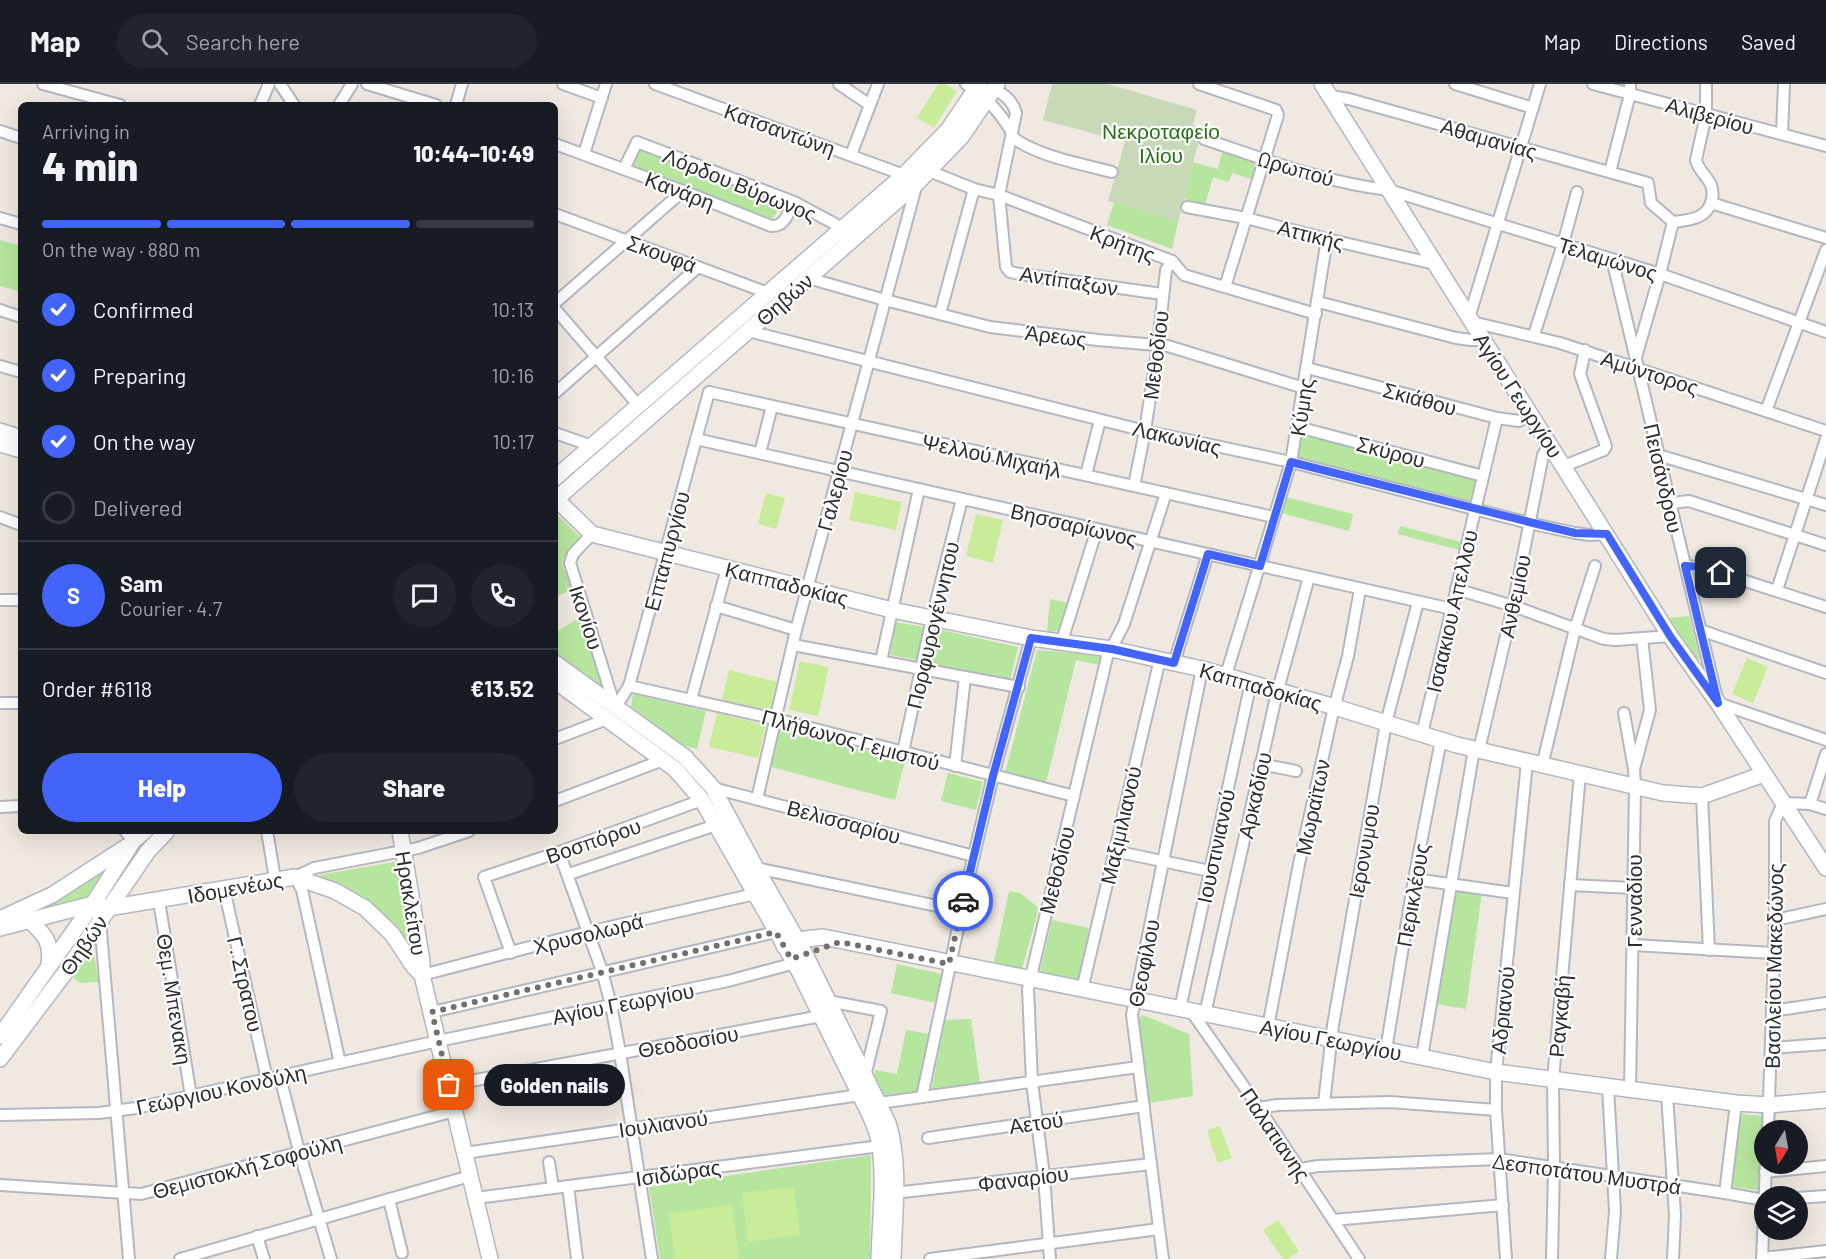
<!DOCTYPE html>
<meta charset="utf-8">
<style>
:root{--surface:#171b24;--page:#20242c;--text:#f1f3f6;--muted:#9ea1a6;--line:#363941;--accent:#4264fb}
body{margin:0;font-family:Barlow,sans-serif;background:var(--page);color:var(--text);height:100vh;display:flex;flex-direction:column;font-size:22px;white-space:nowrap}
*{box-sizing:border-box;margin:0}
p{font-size:20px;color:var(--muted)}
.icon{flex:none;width:33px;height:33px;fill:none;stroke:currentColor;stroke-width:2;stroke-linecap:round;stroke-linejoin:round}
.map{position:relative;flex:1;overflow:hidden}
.drawer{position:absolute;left:18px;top:18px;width:540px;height:732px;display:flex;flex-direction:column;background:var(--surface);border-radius:9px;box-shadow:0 6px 24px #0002}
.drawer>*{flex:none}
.needle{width:39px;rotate:191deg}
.controls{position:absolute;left:1754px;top:1036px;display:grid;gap:12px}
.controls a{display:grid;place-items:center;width:54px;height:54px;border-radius:50%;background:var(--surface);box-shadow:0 6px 24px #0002;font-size:30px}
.pin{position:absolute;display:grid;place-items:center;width:51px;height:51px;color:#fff;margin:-26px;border-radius:12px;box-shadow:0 3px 9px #0006}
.courier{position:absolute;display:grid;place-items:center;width:60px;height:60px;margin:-30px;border:4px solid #4264fb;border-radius:50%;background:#fff;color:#222;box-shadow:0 2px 8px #0007}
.bubble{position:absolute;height:42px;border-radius:21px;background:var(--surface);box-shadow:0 6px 24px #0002;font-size:20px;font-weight:800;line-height:42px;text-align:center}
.head em{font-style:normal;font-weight:800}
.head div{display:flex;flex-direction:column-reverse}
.head{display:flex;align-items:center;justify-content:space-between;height:102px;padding:0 24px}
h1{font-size:39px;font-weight:800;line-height:45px}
.bar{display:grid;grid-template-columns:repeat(4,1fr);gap:9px 6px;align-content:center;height:72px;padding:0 24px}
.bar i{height:8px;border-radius:4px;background:var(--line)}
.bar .on{background:var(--accent)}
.bar p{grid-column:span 4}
.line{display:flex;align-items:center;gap:15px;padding:0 24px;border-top:2px solid var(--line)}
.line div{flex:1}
.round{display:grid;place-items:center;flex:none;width:63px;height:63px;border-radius:32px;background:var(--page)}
ol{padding:0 24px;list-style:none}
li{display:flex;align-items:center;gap:18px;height:66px}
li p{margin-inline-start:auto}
li .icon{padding:6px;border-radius:50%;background:var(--accent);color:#fff;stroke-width:4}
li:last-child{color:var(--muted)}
li i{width:33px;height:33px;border:3px solid var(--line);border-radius:50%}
.action{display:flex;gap:12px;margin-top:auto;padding:12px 24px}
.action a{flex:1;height:69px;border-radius:36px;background:var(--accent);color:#fff;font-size:24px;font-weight:800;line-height:69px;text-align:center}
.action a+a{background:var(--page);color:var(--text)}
header{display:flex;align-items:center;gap:36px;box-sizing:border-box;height:84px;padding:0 30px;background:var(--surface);border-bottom:2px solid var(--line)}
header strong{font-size:28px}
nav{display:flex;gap:33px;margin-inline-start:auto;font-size:21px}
.search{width:420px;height:54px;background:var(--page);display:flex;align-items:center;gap:15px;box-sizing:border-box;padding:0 21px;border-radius:33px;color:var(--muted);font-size:22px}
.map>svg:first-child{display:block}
.green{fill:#b6e59e}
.cemetery{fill:#c8d9b8}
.pitch{fill:#c9ec9a}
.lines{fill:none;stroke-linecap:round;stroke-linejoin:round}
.street-casing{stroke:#b4b7c1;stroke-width:14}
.secondary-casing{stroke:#b4b7c1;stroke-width:18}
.street{stroke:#fff;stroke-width:10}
.secondary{stroke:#fff;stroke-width:15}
.done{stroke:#726f6d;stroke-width:6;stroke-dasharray:0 10.8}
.route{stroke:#4264fb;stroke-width:8}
.labels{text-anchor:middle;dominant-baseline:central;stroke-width:4.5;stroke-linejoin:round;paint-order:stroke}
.street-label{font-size:21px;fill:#2e2e2e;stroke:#fff}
.park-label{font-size:21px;fill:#2c6e1b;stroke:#fff}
</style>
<header>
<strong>Map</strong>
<div class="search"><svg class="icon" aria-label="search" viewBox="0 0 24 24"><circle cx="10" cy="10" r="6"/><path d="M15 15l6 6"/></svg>Search here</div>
<nav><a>Map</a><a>Directions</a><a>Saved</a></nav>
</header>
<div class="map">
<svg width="1826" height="1175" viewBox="0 0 1826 1175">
<rect width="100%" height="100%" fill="#efe9e1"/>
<g class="green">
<polygon points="639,64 780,119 779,125 772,135 634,82"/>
<polygon points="1222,69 1260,80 1254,96 1232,89 1229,98 1213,93 1205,121 1184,115 1193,78 1218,85"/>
<polygon points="1114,118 1178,138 1172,165 1107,141"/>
<polygon points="0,156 21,162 21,208 0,202"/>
<polygon points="1302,347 1478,393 1470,421 1300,376 1297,371"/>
<polygon points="1286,413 1353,430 1349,447 1281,429"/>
<polygon points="557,431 580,453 563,475 562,480 572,506 555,513 555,432"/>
<polygon points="1400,442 1461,458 1459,466 1398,450"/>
<polygon points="1050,515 1068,519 1060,547 1047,548"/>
<polygon points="581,532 605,605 555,570 555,549"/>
<polygon points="1689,532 1700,575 1696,577 1669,534"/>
<polygon points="896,538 923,543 917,576 890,571"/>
<polygon points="937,545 1018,563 1010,597 930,579"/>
<polygon points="1037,566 1101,571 1102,576 1099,581 1076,576 1046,699 1005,689"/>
<polygon points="633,610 706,627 697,665 679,660 631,623"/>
<polygon points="780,644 905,677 895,716 771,683"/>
<polygon points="948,689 983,698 976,726 941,717"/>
<path d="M400 777 414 869H412C396 843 377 820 349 805 340 799 327 797 319 791Z"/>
<polygon points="103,787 85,817 44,822"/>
<polygon points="1456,804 1482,808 1466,925 1437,920"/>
<polygon points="1009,807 1020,809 1039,824 1022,885 994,878"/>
<polygon points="1052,836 1089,844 1078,897 1040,888"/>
<polygon points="93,865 99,898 80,899 73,894"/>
<polygon points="897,880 942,890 936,919 891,909"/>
<polygon points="1143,931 1189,950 1193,1012 1148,1019 1139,934"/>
<polygon points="971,935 980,999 932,1004 945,936"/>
<polygon points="906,946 929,950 917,1007 883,1011 874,993 875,986 897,990"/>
<polygon points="1741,1030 1762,1032 1758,1106 1732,1103"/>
<polygon points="871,1071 870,1175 660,1175 649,1103"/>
</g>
<polygon class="cemetery" points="1052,0 1108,0 1197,26 1193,41 1202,44 1178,138 1108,117 1125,58 1043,36"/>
<g class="pitch">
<polygon points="938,0 945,0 957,7 934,44 917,34"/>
<polygon points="855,408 902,418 896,446 849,436"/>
<polygon points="766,409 785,414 776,445 758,440"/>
<polygon points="976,430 1003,436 993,479 966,472"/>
<polygon points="1747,574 1768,583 1753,619 1732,610"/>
<polygon points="800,577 829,583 818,632 789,626"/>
<polygon points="729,586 777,598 770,628 722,616"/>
<polygon points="717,629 766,641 758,674 709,663"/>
<polygon points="1220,1042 1232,1074 1218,1079 1209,1055 1208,1046"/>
<polygon points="794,1103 800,1151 748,1158 742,1109"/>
<polygon points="732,1121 739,1175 675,1175 669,1129"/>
<polygon points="1278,1136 1299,1167 1288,1175 1283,1175 1263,1146"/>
</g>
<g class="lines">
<defs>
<g id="street">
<polyline points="43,0 120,21"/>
<polyline points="280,0 294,21"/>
<polyline points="367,0 436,21"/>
<polyline points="563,0 602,14"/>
<polyline points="655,0 904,91"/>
<polyline points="839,0 870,21"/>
<path d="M966 0C986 12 999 27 1011 47"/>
<polyline points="1199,0 1276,26 1278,31 1225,203"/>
<polyline points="1455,0 1533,24"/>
<polyline points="1593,0 1826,62"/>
<path d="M988 6C1001 5 1013 17 1016 29L999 111 1006 183 1010 188 1020 190 1162 210"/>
<path d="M1330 12 1349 15 1648 99 1651 119 1673 138C1690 136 1708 135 1712 115 1713 110 1713 106 1711 101 1707 92 1698 86 1696 76L1706 31V0"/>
<polyline points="260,21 269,0"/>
<polyline points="339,21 352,0"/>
<polyline points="456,21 462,0"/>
<polyline points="0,47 21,54"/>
<polyline points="1782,50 1784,0"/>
<path d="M1011 52C1035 72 1082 80 1112 88"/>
<path d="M1204 55C1264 75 1326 99 1389 106L1660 190 1826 248"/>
<path d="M555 60 683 107 771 142C785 143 788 129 794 118"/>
<polyline points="584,70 606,0"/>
<polyline points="851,71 878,0"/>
<polyline points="624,85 637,58 794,118 835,140 841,146"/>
<polyline points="929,87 974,105 999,111 1172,177 1184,191 1316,230"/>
<polyline points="1610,88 1630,10 1630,0"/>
<polyline points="1711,119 1826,154"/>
<polyline points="1187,123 1246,134 1327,155 1435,180"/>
<polyline points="555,130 768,209"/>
<polyline points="0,134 21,140"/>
<polyline points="1612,175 1718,619 1826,656"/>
<polyline points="808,194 885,216 990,243 1098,256 1168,262 1304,304"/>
<polyline points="1318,218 1456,254 1471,256 1484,256"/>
<polyline points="555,219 683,107"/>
<polyline points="555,225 639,322"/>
<polyline points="0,226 21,233"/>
<polyline points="940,230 974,105"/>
<polyline points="1469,234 1540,0"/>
<polyline points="1472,238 1560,259 1826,347"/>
<polyline points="748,247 1145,347 1291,378 1529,439 1575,449 1590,451 1607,450"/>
<polyline points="1534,251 1563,160 1577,108"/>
<polyline points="1636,273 1660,190 1673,138"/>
<polyline points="0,282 21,288"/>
<polyline points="1307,284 1497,334 1519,337 1532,331"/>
<polyline points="709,308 1274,433"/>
<polyline points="555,309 698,183"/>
<polyline points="1766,327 1826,166"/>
<polyline points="1298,343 1483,392"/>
<polyline points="555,349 592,362"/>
<polyline points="696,355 1452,525"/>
<polyline points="760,369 772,322"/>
<polyline points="1658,371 1826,421"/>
<polyline points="1564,382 1604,366 1606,362 1580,290 1585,266"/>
<polyline points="1086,391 1100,336"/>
<polyline points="1134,402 1145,347 1158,261 1166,186 1172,177"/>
<polyline points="1670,419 1689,417 1826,461"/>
<polyline points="0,433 21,441"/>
<polyline points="592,450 573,470 570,479 615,623"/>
<polyline points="1685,482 1702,483 1826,523"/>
<polyline points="1456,505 1513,522 1604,555 1616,556 1670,552"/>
<polyline points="1777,506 1826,355"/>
<polyline points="0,516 21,516"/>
<polyline points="716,522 796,546"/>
<polyline points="1700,546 1826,589"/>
<polyline points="1062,557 1097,445"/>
<polyline points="793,561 1019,603"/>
<polyline points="881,577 919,405"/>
<polyline points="1174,579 1208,470"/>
<polyline points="1226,591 1291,378 1327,155"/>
<polyline points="629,602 776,635 1074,712"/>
<polyline points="691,616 727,484"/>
<polyline points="0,619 21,619"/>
<polyline points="615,624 629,602 709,308"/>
<polyline points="1624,629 1634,685 1635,702 1630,1006"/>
<polyline points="1422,650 1497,334"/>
<polyline points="555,655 607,635"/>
<polyline points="1479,666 1513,522 1543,371 1550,359"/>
<polyline points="903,668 932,534 962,415"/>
<polyline points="1260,680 1296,687"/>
<polyline points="955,682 965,593"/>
<polyline points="1542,682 1575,545 1595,482"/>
<polyline points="1634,685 1650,626 1642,554"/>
<polyline points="713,704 974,772"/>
<polyline points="1702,712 1709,866"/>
<polyline points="757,715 796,546 917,99"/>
<polyline points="555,717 663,676"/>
<polyline points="1810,720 1826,670"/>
<polyline points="0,723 21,722"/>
<polyline points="125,747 133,757"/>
<polyline points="267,747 275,795"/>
<polyline points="1114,767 1210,787"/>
<polyline points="559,768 602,887 611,921 620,969 652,1175"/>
<polyline points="756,784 961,827"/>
<polyline points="569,790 716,741"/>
<polyline points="1414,795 1513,809"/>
<polyline points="1570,801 1633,804"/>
<polyline points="224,805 267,995"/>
<polyline points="159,817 191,1012"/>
<polyline points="93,820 100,836 129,1175"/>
<polyline points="1775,836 1826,825"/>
<polyline points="1633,861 1773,869"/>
<polyline points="511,869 484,793 559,768 702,716"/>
<polyline points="422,891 588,848 755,810"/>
<polyline points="1082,906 1160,575"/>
<polyline points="828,917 881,927 865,992"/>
<polyline points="1180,925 1251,598"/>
<polyline points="1191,927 1259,1024 1359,1175"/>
<polyline points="1772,927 1826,919"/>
<polyline points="432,928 776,848"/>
<polyline points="1205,930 1276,613 1309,493"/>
<polyline points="1268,943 1299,780 1332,632 1348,572 1360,505"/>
<polyline points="1771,964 1826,960"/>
<polyline points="1386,966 1414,795 1441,656"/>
<polyline points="1422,973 1474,665"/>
<polyline points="340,979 302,806 295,793 314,784 418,764 469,747"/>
<polyline points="280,993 299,1067 331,1175"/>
<polyline points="449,1001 821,932"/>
<polyline points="1608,1003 1615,1127 1611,1175"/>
<polyline points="1667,1010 1675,1131 1673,1175"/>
<polyline points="922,1013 969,792 993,692 1031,554"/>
<polyline points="879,1019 1138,983"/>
<polyline points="1324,1019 1333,941 1386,639 1418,518"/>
<polyline points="1259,1024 1277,1021 1390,1018 1496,1026"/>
<polyline points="0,1031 99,1029 136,1024 438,957 728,897 799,878"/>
<polyline points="1768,1047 1775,836 1775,737 1783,719 1810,720 1826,725"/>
<polyline points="928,1054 1144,1022"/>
<polyline points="465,1069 860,1011"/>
<polyline points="549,1078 553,1104"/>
<polyline points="1300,1085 1318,1082 1499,1075 1725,1109 1764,1116"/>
<polyline points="1765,1088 1826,1082"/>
<polyline points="0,1101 141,1110 455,1027"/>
<polyline points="568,1102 577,1175"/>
<polyline points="894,1109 1151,1080"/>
<polyline points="1725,1109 1736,1019"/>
<polyline points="476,1114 880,1062"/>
<polyline points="1797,1114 1826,1112"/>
<polyline points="389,1115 402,1169"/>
<polyline points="1333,1136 1503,1121"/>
<polyline points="257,1152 264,1175"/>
<polyline points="1762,1174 1826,1167"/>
<polyline points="180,1175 470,1092"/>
<polyline points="930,1175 1159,1145"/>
<polyline points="1050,1175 1044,1092 1032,998 1028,905 1107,573 1124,540 1166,409"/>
<polyline points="1163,1175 1132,931 1202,585"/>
<polyline points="1506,1175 1496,1026 1496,988 1527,678"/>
<polyline points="1552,1175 1554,1084 1553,996 1580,690"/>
<polyline points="1762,1175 1766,1080"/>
</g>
<g id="secondary">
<polyline points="1322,0 1670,552 1718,619 1826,784"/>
<polyline points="0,347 21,354"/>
<polyline points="0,360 21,366"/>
<polyline points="555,394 904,91 948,46 979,0"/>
<polyline points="556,415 592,450 892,526 1031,554 1111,565 1202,585 1335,623 1457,661 1663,709 1702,712 1764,690"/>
<polyline points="555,416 917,99 962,52 997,0"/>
<path d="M555 579 685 673 713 704 756 784 805 870 888 1039C901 1080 894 1132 893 1175"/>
<path d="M555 597 675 685 702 716 798 885 870 1031C874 1041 879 1051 880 1062 885 1099 880 1138 879 1175"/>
<polyline points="400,747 422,877 422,891"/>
<polyline points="4,833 52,811 126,763"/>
<path d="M28 835C45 851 52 857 49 881"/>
<polyline points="0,844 93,820 108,824 295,793 335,807 365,824 392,850 414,883 422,891 490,1175"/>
<polyline points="784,862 797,856 823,853 1496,988 1736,1019 1769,1021 1826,1016"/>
<polyline points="0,952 93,820 133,757 145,747"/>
<polyline points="0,975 64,890 148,767 167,747"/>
</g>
</defs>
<use href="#street" class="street-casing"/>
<use href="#secondary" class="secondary-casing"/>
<use href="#street" class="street"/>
<use href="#secondary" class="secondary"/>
</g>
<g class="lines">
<polyline class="done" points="449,1001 432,928 776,848 791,875 840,858 949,880 963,817"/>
<polyline class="route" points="963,817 993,692 1031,554 1112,565 1174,579 1208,470 1260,482 1291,378 1529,438 1575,449 1607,450 1670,552 1718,619 1685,482 1702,483 1721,489"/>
</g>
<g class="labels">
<g class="street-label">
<text transform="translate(1710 31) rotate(15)">Αλιβερίου</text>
<text transform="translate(780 45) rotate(20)">Κατσαντώνη</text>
<text transform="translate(1489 54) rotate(16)">Αθαμανίας</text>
<text transform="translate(1296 84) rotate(16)">Ωρωπού</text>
<text transform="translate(740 100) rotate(22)">Λόρδου Βύρωνος</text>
<text transform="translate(680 106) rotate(21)">Κανάρη</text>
<text transform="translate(1311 150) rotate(14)">Αττικής</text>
<text transform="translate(1123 159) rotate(21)">Κρήτης</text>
<text transform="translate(662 169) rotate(20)">Σκουφά</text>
<text transform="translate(1608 174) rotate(17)">Τελαμώνος</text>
<text transform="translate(1069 196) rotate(9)">Αντίπαξων</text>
<text transform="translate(784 215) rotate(-41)">Θηβών</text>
<text transform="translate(1056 251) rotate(7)">Άρεως</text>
<text transform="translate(1155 271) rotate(-83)">Μεθοδίου</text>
<text transform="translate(1650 288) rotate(18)">Αμύντορος</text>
<text transform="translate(1519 311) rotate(57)">Αγίου Γεωργίου</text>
<text transform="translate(1420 314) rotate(15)">Σκιάθου</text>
<text transform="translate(1301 323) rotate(-81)">Κύμης</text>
<text transform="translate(1177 353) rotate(13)">Λακωνίας</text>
<text transform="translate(1391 367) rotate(15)">Σκύρου</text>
<text transform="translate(992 371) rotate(12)">Ψελλού Μιχαήλ</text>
<text transform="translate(1664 394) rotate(77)">Πεισάνδρου</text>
<text transform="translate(834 406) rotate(-75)">Γαλερίου</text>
<text transform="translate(1074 440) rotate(13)">Βησσαρίωνος</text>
<text transform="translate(666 467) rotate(-75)">Επταπυργίου</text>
<text transform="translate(787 499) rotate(14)">Καππαδοκίας</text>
<text transform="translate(1514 512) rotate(-78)">Ανθεμίου</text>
<text transform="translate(1451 527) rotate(-77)">Ισαακιου Απελλου</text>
<text transform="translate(587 533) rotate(72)">Ικονίου</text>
<text transform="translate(932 541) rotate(-77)">Πορφυρογέννητου</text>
<text transform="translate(1261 602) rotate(16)">Καππαδοκίας</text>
<text transform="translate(851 655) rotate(15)">Πλήθωνος Γεμιστού</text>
<text transform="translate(1254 711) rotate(-77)">Αρκαδίου</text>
<text transform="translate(1312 723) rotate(-78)">Μωραϊτων</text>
<text transform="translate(844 737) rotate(15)">Βελισσαρίου</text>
<text transform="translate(1120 741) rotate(-77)">Μαξιμιλιανού</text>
<text transform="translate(593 756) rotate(-19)">Βοσπόρου</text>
<text transform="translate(1215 762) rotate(-78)">Ιουστινιανού</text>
<text transform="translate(1363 767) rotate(-80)">Ιερονυμου</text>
<text transform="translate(1056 786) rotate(-76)">Μεθοδίου</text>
<text transform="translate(235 803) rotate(-10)">Ιδομενέως</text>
<text transform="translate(1412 811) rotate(-80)">Περικλέους</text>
<text transform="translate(1633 817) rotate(-90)">Γενναδίου</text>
<text transform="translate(412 819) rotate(81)">Ηρακλείτου</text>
<text transform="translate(588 849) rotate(-14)">Χρυσολωρά</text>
<text transform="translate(83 861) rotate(-56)">Θηβών</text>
<text transform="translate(1143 879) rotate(-79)">Θεοφίλου</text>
<text transform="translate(1773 882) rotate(-89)">Βασιλείου Μακεδώνος</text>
<text transform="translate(246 900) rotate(77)">Γ. Στρατου</text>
<text transform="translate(175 915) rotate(81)">Θεμ. Μπενακη</text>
<text transform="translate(623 919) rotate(-11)">Αγίου Γεωργίου</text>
<text transform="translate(1502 926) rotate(-84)">Αδριανού</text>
<text transform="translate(1559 932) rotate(-85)">Ραγκαβή</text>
<text transform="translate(1331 955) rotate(11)">Αγίου Γεωργίου</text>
<text transform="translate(688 957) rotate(-10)">Θεοδοσίου</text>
<text transform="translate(221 1005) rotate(-12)">Γεώργιου Κονδύλη</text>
<text transform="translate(1036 1038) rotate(-8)">Αετού</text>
<text transform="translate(663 1039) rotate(-8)">Ιουλιανού</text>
<text transform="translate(1276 1050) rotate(56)">Παλατιανης</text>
<text transform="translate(247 1082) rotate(-15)">Θεμιστοκλή Σοφούλη</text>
<text transform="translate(678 1088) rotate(-8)">Ισιδώρας</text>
<text transform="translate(1587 1089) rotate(8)">Δεσποτάτου Μυστρά</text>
<text transform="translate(1023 1094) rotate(-7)">Φαναρίου</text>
</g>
<g class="park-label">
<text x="1161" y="46">Νεκροταφείο<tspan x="1161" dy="24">Ιλίου</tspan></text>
</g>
</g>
</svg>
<div class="controls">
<a><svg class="needle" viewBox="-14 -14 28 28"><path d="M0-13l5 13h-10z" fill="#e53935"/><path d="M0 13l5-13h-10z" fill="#9ea1a6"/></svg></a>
<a><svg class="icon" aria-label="layers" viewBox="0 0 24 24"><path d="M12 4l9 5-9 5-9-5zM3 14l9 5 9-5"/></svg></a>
</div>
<div class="pin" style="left:449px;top:1001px;background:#ea580c"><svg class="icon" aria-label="bag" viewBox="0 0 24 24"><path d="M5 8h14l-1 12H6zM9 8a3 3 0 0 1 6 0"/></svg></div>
<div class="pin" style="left:1721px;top:489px;background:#1f2937"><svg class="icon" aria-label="home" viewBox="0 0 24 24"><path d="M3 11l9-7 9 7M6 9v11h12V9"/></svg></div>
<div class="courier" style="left:963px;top:817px"><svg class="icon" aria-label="car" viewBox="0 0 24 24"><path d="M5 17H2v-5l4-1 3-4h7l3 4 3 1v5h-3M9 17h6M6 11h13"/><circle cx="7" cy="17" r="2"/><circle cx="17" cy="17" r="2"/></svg></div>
<div class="bubble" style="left:484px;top:980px;width:141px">Golden nails</div>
<section class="drawer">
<div class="head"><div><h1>4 min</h1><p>Arriving in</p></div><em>10:44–10:49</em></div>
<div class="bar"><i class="on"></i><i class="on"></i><i class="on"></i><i></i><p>On the way · 880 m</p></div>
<ol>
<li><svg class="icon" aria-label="check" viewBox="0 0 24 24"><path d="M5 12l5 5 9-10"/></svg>Confirmed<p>10:13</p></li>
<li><svg class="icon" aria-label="check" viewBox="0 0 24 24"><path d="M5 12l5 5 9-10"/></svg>Preparing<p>10:16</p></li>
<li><svg class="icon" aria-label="check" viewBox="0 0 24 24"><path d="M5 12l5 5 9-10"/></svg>On the way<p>10:17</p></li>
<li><i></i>Delivered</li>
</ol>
<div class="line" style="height:108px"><b class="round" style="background:var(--accent);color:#fff">S</b><div><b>Sam</b><p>Courier · 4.7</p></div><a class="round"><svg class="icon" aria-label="chat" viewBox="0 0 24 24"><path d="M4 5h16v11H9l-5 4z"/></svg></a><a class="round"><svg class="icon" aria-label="phone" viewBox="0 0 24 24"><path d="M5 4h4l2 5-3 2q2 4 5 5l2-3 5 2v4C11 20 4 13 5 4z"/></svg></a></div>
<div class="line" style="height:78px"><div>Order #6118</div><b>€13.52</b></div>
<div class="action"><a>Help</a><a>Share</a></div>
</section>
</div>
